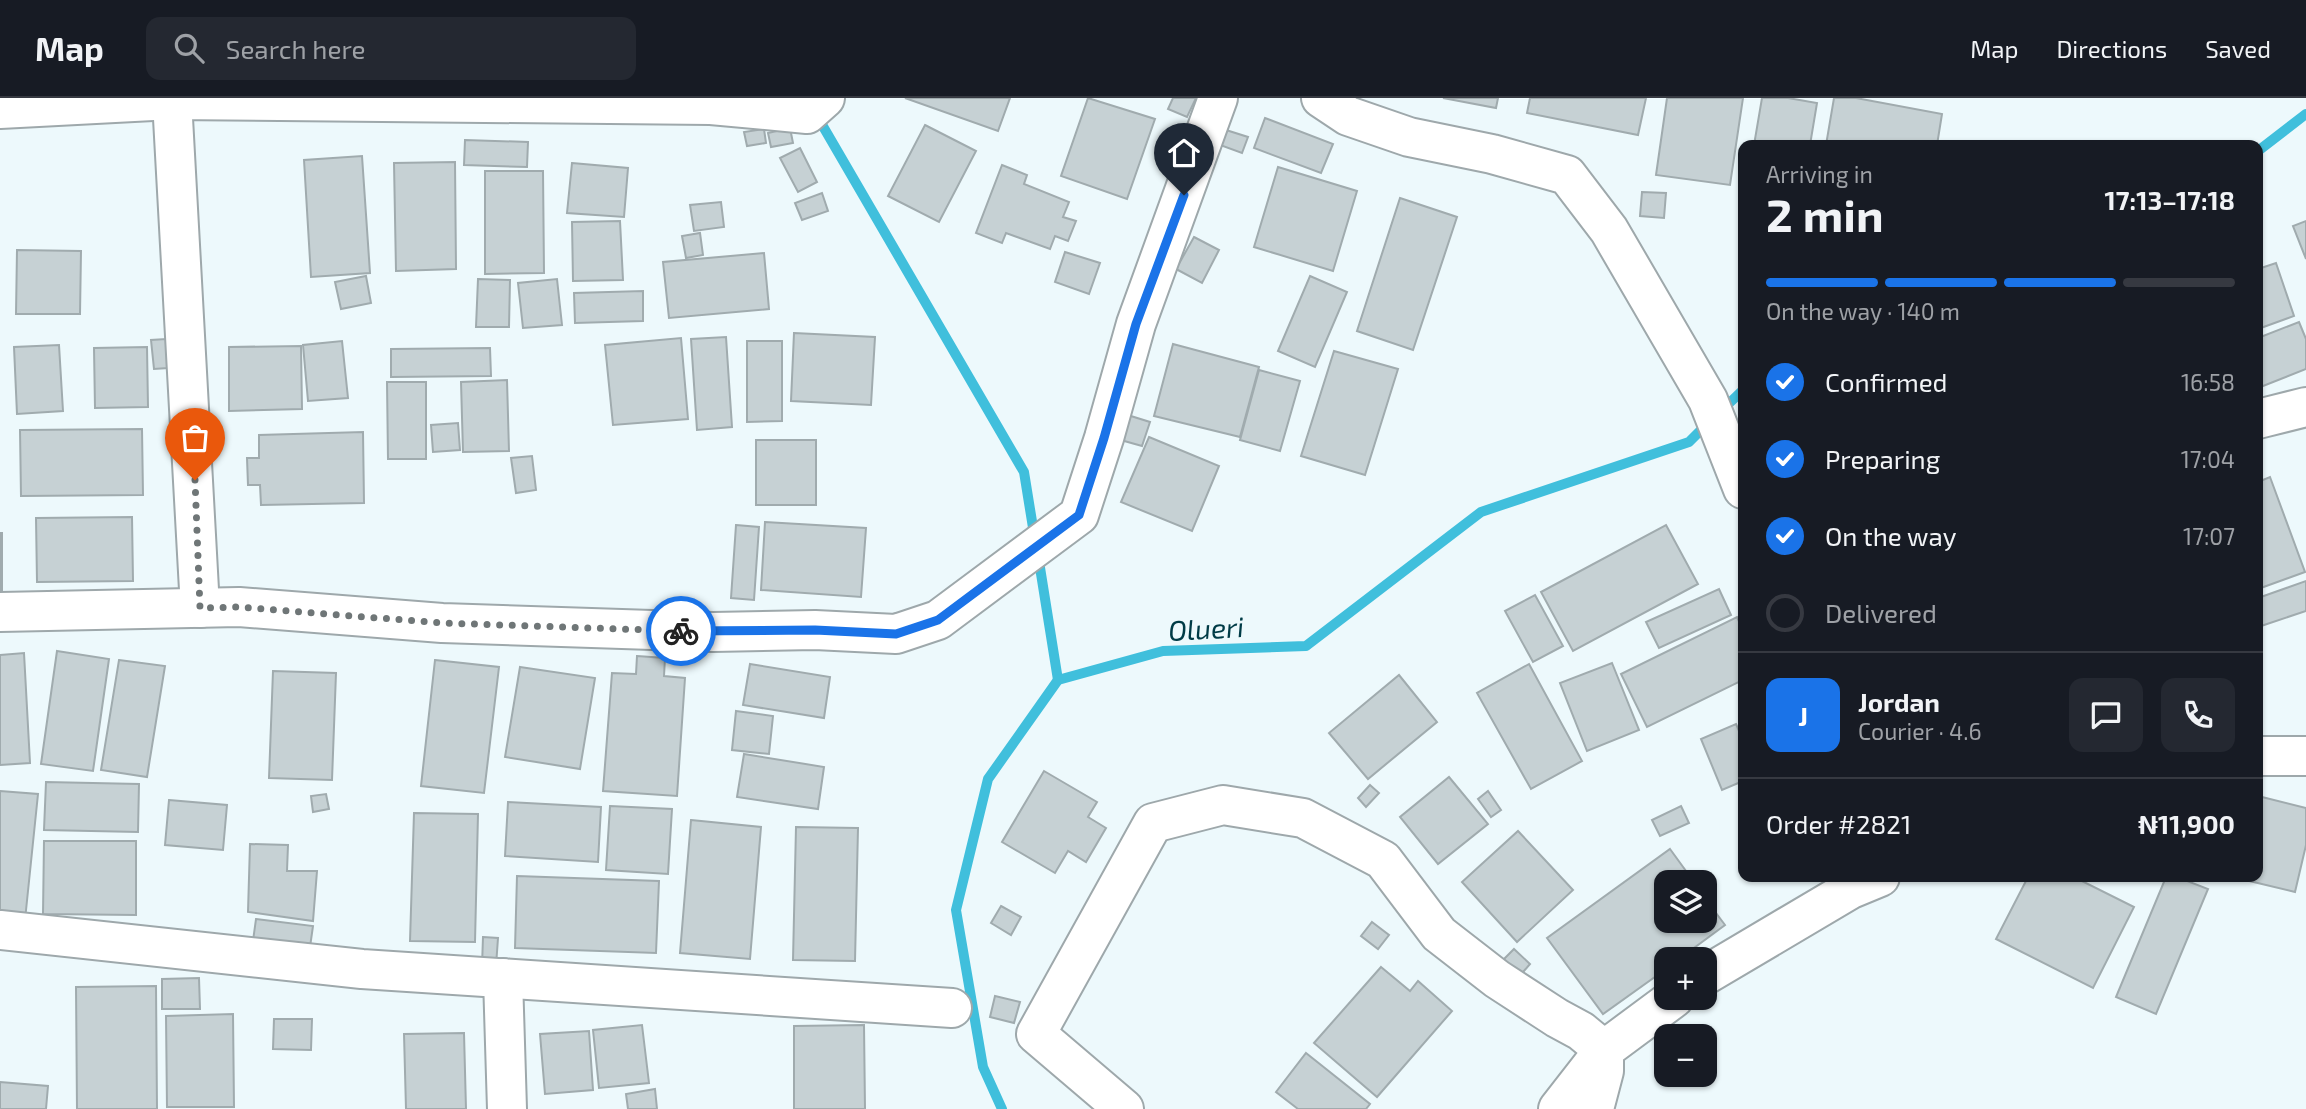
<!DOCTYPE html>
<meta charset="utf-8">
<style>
:root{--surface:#171b24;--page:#242831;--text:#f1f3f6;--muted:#9ea1a6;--line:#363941;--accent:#1a73e8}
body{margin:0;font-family:"Exo 2",sans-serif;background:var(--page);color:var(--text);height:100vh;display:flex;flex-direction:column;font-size:26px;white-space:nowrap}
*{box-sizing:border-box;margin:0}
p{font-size:23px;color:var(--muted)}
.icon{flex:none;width:38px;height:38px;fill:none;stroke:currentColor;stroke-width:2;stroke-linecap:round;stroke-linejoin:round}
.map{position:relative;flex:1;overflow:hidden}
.drawer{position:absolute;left:1738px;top:42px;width:525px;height:742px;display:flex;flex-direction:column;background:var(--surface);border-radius:14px;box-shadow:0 2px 5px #0004}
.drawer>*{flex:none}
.controls{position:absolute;left:1654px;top:772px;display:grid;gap:14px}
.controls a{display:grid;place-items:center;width:63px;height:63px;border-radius:14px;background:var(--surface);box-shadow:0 2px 5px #0004;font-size:35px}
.pin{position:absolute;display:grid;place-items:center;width:60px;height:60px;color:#fff;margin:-72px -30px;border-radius:50% 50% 50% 0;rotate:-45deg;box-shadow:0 0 7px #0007}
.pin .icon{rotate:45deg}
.courier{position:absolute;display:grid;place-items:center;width:70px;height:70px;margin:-35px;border:5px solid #1a73e8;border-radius:50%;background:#fff;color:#222;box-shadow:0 2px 9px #0007}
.headline em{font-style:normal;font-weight:700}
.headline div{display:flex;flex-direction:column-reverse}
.headline{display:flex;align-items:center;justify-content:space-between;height:119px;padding:0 28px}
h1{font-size:46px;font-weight:700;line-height:52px}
.bar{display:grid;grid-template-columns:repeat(4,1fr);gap:10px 7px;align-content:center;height:84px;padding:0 28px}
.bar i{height:9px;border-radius:5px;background:var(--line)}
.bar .on{background:var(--accent)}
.bar p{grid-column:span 4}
.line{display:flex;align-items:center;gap:18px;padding:0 28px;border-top:2px solid var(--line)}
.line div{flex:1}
.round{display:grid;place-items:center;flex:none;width:74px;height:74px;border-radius:14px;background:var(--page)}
ol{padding:0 28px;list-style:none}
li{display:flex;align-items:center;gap:21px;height:77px}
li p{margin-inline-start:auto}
li .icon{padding:7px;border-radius:50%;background:var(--accent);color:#fff;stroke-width:4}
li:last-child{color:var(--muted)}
li i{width:38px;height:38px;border:4px solid var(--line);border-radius:50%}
header{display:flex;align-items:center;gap:42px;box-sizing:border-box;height:98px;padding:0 35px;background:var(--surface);border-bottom:2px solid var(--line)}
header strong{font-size:33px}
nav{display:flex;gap:38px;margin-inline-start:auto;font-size:24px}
.search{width:490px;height:63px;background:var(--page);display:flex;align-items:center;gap:18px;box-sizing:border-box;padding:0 24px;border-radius:14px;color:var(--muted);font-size:26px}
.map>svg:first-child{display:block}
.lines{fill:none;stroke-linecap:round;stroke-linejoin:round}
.stream{stroke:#40bfdc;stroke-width:10}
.building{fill:#c6d1d4;stroke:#a0abae;stroke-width:2}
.street-casing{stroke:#9ea8ab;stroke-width:42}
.street{stroke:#fff;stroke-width:38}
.done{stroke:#6f7677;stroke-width:7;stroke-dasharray:0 12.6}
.route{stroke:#1a73e8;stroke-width:9}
.labels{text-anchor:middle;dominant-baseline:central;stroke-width:7;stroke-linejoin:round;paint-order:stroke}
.water-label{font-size:28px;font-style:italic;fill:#003b46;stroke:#edf9fc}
</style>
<header>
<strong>Map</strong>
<div class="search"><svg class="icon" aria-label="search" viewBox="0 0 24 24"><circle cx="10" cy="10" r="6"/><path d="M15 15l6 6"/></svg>Search here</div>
<nav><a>Map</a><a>Directions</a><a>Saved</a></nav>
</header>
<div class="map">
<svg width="2306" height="1011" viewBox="0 0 2306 1011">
<rect width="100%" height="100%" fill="#edf9fc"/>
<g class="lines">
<g class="stream">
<polyline points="817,18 1024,374 1035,442"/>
<polyline points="2258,53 2306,16"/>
<polyline points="1720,314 1743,292"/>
<polyline points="1038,457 1058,582"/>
<polyline points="1002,1011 983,969 956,812 988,681 1058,582 1163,553 1306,548 1481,414 1689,344 1708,325"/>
</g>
</g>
<g class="building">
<polygon points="905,0 1010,0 998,33"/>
<polygon points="1088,0 1155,21 1127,101 1061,78"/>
<polygon points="1173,0 1196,0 1187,19 1168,11"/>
<polygon points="1443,0 1498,0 1496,10"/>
<polygon points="1530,0 1646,0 1638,37 1527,15"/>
<polygon points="1667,0 1743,0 1730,87 1656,77"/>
<polygon points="1762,0 1788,0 1817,5 1810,47 1754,47"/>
<polygon points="1834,0 1856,0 1942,16 1937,47 1826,47"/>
<polygon points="1265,20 1333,46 1321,75 1254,50"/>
<polygon points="925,27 976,53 939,124 888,98"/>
<polygon points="790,30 793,45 771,49 768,35"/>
<polygon points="764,31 766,45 747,48 744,34"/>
<polygon points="1226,32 1248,39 1242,55 1220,47"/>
<polygon points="465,42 528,44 527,69 464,67"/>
<polygon points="800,50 817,84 798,94 780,60"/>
<polygon points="362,58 370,175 311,179 304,62"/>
<polygon points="455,64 456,171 396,173 394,65"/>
<polygon points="572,65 628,70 624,119 567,115"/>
<polygon points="1002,67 1027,77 1024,86 1069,104 1063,119 1076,123 1068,143 1055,138 1050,151 1006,135 1002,145 976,135"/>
<polygon points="1278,69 1357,93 1333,173 1254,149"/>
<polygon points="485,73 543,73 544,175 485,176"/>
<polygon points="1642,94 1666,95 1664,120 1640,118"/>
<polygon points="822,95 828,113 802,122 795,105"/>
<polygon points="1400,100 1457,119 1413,252 1357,233"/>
<polygon points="721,104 724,129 694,133 690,107"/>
<polygon points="620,123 623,182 573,183 572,124"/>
<polygon points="2306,123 2306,161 2293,128"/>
<polygon points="700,135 703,157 686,160 682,138"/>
<polygon points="1194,139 1219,152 1202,185 1176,171"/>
<polygon points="17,152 81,153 80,216 16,216"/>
<polygon points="1065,154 1100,165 1089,196 1055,184"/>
<polygon points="764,155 769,211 669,220 663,164"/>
<polygon points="2276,165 2294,218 2258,231 2258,171"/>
<polygon points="366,178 371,205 341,211 335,184"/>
<polygon points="1310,178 1347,194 1315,269 1278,253"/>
<polygon points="478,181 510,182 509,229 476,229"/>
<polygon points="557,181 562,227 523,230 518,185"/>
<polygon points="643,193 643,223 575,225 574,195"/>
<polygon points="2299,224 2306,241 2306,271 2258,290 2258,240"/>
<polygon points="794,235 875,239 871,307 791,303"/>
<polygon points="726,239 732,329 697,332 691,241"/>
<polygon points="681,240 688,321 613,327 605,247"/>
<polygon points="166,241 168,270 154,271 151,242"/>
<polygon points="342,243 348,300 308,303 303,247"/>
<polygon points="747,243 782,243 782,323 747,324"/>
<polygon points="1173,246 1259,269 1240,339 1154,318"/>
<polygon points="59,247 63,313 17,316 14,249"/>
<polygon points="301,248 302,311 229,313 229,249"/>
<polygon points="147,249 148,309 95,310 94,250"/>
<polygon points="490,250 491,278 391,279 391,251"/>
<polygon points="1334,253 1398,271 1365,377 1301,358"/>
<polygon points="1259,272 1300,283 1280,353 1240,342"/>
<polygon points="507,282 509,353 463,354 461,284"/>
<polygon points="387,284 426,284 426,361 388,361"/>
<polygon points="1118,314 1150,324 1142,348 1110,339"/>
<polygon points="458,325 460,352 433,354 431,327"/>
<polygon points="142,331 143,397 21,398 20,332"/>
<polygon points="363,334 364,405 261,407 260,387 248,387 247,360 259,360 259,337"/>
<polygon points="1149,339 1219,368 1192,433 1121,404"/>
<rect x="756" y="342" width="60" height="65"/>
<polygon points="532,358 536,392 516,395 511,360"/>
<polygon points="2270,379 2305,474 2258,491 2258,384"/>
<polygon points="132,419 133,483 37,484 36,420"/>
<polygon points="765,424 866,430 861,499 761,492"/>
<polygon points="736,427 759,429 754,502 731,500"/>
<polygon points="1666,427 1698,486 1573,553 1541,494"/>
<rect x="0" y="435" width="2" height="65"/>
<polygon points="2306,483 2306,513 2258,529 2258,500"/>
<polygon points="1719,491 1731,517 1659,550 1646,524"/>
<polygon points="1535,497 1563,548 1533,564 1505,513"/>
<polygon points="1737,519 1743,532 1743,582 1647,629 1621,576"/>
<polygon points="57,553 109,561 93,673 41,666"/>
<polygon points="24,555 30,665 0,667 0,557"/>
<polygon points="637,558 665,560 664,578 685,580 677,698 603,693 612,575 636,576"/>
<polygon points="119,562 165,568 147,679 101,672"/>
<polygon points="435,562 499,569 484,695 421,688"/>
<polygon points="1612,565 1639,632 1587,653 1560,585"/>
<polygon points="750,566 830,579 824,620 743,607"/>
<polygon points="1529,566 1582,663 1531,691 1477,595"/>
<polygon points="520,569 595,580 580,671 505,659"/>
<polygon points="273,573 336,575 332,682 269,680"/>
<polygon points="1399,577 1437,624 1368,681 1329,635"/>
<polygon points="736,613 773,618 769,656 732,652"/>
<polygon points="1736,626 1743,642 1743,683 1722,692 1701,641"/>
<polygon points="744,656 824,669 818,711 737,699"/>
<polygon points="1044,673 1097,704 1088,719 1106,730 1086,764 1068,753 1055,775 1002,744"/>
<polygon points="1449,679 1488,726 1438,766 1400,719"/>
<polygon points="46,684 139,686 138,734 44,732"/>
<polygon points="1370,687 1379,695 1366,709 1358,700"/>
<polygon points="0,693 38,696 25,822 0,820"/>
<polygon points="1488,693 1501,712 1491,719 1478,701"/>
<polygon points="326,696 329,711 313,714 311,698"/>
<polygon points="2262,699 2306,710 2306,747 2295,794 2241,781 2242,779 2258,779 2258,716"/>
<polygon points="169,702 227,707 223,752 165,747"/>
<polygon points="508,704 601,709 598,764 505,758"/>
<polygon points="610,708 672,711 668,776 606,772"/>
<polygon points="1681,708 1689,725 1660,738 1652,722"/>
<polygon points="414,715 478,716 475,844 410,843"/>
<polygon points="691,722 761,729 750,861 680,855"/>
<polygon points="796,729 858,730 855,863 793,862"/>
<polygon points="1518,733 1573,792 1517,844 1462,784"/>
<polygon points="44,743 136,743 136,817 43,816"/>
<polygon points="250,746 288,747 287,773 317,773 313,823 248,814"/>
<polygon points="1670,751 1694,784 1666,784 1666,822 1704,822 1704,799 1725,827 1679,861 1666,861 1666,871 1603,916 1547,840"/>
<polygon points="517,778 659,783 656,855 515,850"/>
<polygon points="2028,779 2074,779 2134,809 2093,890 1996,841"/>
<polygon points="2166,779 2177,779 2208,791 2156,916 2116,899"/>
<polygon points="1001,808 1021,819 1011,837 991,825"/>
<polygon points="256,821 313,828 309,856 252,850"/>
<polygon points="1372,824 1389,837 1378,851 1361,838"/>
<polygon points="483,839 498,840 496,868 482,868"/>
<polygon points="1514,851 1530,866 1517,881 1500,865"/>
<polygon points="1381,869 1410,893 1418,883 1452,913 1377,999 1314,945"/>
<polygon points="199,880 200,911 162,911 162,881"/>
<polygon points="156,888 157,1011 77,1011 76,889"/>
<polygon points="995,898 1020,904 1014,925 990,919"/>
<polygon points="233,916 234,1009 167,1009 166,918"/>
<polygon points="274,921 312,921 311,952 273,951"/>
<polygon points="642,927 649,985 599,990 593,932"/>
<polygon points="864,927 865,1011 794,1011 794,928"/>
<polygon points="589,933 593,992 545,996 540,936"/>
<polygon points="464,935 466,1011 406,1011 404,936"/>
<polygon points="1306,955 1370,1006 1366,1011 1298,1011 1276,994"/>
<polygon points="0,984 48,988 46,1011 0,1011"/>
<polygon points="655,991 657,1011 628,1011 626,996"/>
</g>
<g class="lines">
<defs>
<g id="street">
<polyline points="1321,0 1348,18 1409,39 1492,56 1567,77 1609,132 1708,302 1743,391"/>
<polyline points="172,2 200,510"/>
<polyline points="0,11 172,2 711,7 807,16 825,0"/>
<polyline points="2258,321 2306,309"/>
<polyline points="0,514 239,509 442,525 713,534 815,532 896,536 938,522 1079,417 1104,340 1136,226 1218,0"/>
<polyline points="2258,658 2306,658"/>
<polyline points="0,832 362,871 952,910"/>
<polyline points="1704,878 1851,791 1880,779"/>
<polyline points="503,880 507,1011"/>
<polyline points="1124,1011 1036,936 1153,725 1223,707 1303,720 1383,762 1439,836 1497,881 1557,920 1581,933 1604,952 1674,900"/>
<polyline points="1558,1011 1604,952 1604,973 1594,1011"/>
</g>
</defs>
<use href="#street" class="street-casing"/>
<use href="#street" class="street"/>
</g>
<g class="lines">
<polyline class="done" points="195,382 200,510 239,509 442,525 681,533"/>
<polyline class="route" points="681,533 815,532 896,536 938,522 1079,417 1104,340 1136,226 1184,97"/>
</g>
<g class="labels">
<g class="water-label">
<text transform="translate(1206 530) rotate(-3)">Olueri</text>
</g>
</g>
</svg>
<div class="controls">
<a><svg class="icon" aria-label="layers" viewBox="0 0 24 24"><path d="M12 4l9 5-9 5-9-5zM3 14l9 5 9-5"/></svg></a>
<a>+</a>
<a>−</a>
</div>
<div class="pin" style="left:195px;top:382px;background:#ea580c"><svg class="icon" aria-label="bag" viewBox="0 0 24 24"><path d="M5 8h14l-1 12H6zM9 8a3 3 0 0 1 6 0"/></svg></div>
<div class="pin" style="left:1184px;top:97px;background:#1f2937"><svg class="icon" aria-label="home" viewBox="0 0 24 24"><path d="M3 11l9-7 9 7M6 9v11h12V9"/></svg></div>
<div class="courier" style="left:681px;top:533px"><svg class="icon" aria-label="bike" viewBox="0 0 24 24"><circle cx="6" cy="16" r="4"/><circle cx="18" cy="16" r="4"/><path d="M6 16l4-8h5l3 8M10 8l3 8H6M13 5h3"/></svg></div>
<section class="drawer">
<div class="headline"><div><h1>2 min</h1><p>Arriving in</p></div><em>17:13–17:18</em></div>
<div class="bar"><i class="on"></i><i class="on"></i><i class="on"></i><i></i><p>On the way · 140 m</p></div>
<ol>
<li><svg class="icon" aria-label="check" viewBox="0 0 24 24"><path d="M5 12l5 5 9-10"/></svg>Confirmed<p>16:58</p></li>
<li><svg class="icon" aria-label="check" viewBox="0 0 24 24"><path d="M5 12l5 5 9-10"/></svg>Preparing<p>17:04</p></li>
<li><svg class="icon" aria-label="check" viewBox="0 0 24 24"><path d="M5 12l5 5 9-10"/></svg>On the way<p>17:07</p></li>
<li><i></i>Delivered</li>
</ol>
<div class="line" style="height:126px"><b class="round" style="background:var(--accent);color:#fff">J</b><div><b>Jordan</b><p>Courier · 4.6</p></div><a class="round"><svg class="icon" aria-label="chat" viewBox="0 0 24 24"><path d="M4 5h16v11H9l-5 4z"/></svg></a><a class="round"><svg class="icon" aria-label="phone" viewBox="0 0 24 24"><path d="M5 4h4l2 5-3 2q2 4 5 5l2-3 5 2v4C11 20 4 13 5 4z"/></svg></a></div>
<div class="line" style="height:91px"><div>Order #2821</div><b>₦11,900</b></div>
</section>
</div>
